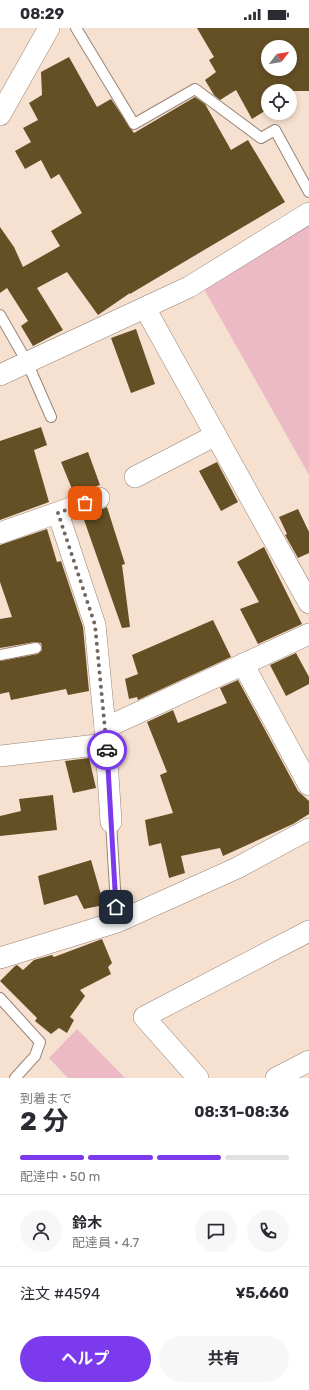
<!DOCTYPE html>
<html lang="ja">
<meta charset="utf-8">
<style>
:root{--surface:#fff;--page:#f7f7f7;--text:#2b2b33;--muted:#7c7c81;--line:#e1e1e2;--accent:#7c3aed}
body{margin:0;font-family:Rubik,"Noto Sans JP",sans-serif;background:var(--page);color:var(--text);height:100vh;display:flex;flex-direction:column;font-size:15px;white-space:nowrap}
*{box-sizing:border-box;margin:0}
p{font-size:13px;color:var(--muted)}
.icon{flex:none;width:22px;height:22px;fill:none;stroke:currentColor;stroke-width:2;stroke-linecap:round;stroke-linejoin:round}
.map{position:relative;height:1050px;overflow:hidden}
.side{display:flex;flex-direction:column;background:var(--surface);flex:1}
.side>*{flex:none}
.needle{width:26px;rotate:59deg}
.buttons{position:absolute;left:261px;top:12px;display:grid;gap:8px}
.buttons a{display:grid;place-items:center;width:36px;height:36px;border-radius:50%;background:var(--surface);box-shadow:0 2px 6px #0003;font-size:20px}
.pin{position:absolute;display:grid;place-items:center;width:34px;height:34px;color:#fff;margin:-17px;border-radius:8px;box-shadow:0 2px 6px #0006}
.courier{position:absolute;display:grid;place-items:center;width:40px;height:40px;margin:-20px;border:3px solid #7c3aed;border-radius:50%;background:#fff;color:#222;box-shadow:0 1px 5px #0007}
.overview em{font-style:normal;font-weight:700}
.overview div{display:flex;flex-direction:column-reverse}
.overview{display:flex;align-items:center;justify-content:space-between;height:68px;padding:0 20px}
h1{font-size:26px;font-weight:700;line-height:30px}
.bar{display:grid;grid-template-columns:repeat(4,1fr);gap:6px 4px;align-content:center;height:48px;padding:0 20px}
.bar i{height:5px;border-radius:3px;background:var(--line)}
.bar .selected{background:var(--accent)}
.bar p{grid-column:span 4}
.line{display:flex;align-items:center;gap:10px;padding:0 20px;border-top:1px solid var(--line)}
.line div{flex:1}
.round{display:grid;place-items:center;flex:none;width:42px;height:42px;border-radius:21px;background:var(--page)}
.action{display:flex;gap:8px;margin-top:auto;padding:8px 20px}
.action a{flex:1;height:46px;border-radius:24px;background:var(--accent);color:#fff;font-size:16px;font-weight:700;line-height:46px;text-align:center}
.action a+a{background:var(--page);color:var(--text)}
.status{display:flex;justify-content:space-between;align-items:center;height:28px;padding:0 20px;background:var(--surface);direction:ltr}
.status svg{height:11px;fill:currentColor}
.map>svg:first-child{display:block}
.green{fill:#ebbac5}
.building{fill:#654f24;fill-rule:evenodd}
.lines{fill:none;stroke-linecap:round;stroke-linejoin:round}
.service-casing{stroke:#998577;stroke-width:12}
.minor-casing{stroke:#998577;stroke-width:22}
.service{stroke:#fff;stroke-width:10}
.minor{stroke:#fff;stroke-width:21}
.done{stroke:#73665d;stroke-width:4;stroke-dasharray:0 7.2}
.route{stroke:#7c3aed;stroke-width:5}
</style>
<div class="status"><b>08:29</b><svg viewBox="0 0 49 12"><path d="M0 12V9h3v3zM5 12V6h3v6zM10 12V3h3v9zM15 12V0h3v12zM26 1h20v11H26zM47 4h2v5h-2z"/></svg></div>
<div class="map">
<svg width="309" height="1050" viewBox="0 0 309 1050">
<rect width="100%" height="100%" fill="#f6e0d0"/>
<g class="green">
<polygon points="309,192 309,447 204,261"/>
<polygon points="77,1001 125,1050 68,1050 49,1030"/>
</g>
<g class="building">
<path d="M197 0H309V63H268V81L252 91 236 62 220 72 214 67 205 52 216 44 209 32 214 29ZM268 19H290V41H268Z"/>
<polygon points="69,29 97,79 111,71 134,105 195,69 205,76 231,122 248,112 285,174 130,266 130,265 98,287 67,244 37,260 63,302 33,318 21,298 28,293 7,260 0,265 0,199 14,219 23,239 60,218 51,203 82,185 59,146 51,151 41,132 25,141 15,123 31,114 23,100 38,92 29,75 42,67 41,44"/>
<polygon points="136,301 155,356 131,365 111,310"/>
<polygon points="41,399 47,417 34,422 49,474 0,492 0,413"/>
<polygon points="88,424 100,457 74,466 61,434"/>
<polygon points="217,434 238,474 221,483 199,443"/>
<polygon points="107,479 125,536 122,537 130,599 122,600 83,489"/>
<polygon points="298,481 309,504 309,525 298,530 285,507 287,506 279,489"/>
<polygon points="47,501 57,534 61,533 83,599 89,663 68,667 66,661 11,672 9,664 0,666 0,633 38,626 42,622 42,619 41,615 35,614 0,620 0,591 12,589 0,554 0,517"/>
<polygon points="264,519 302,596 258,616 240,581 259,574 237,534"/>
<polygon points="213,592 231,629 138,672 137,669 129,671 125,651 138,646 132,627"/>
<polygon points="296,625 309,649 309,656 286,668 270,637"/>
<polygon points="238,652 298,763 309,773 309,786 293,796 223,828 220,820 181,828 185,845 169,850 161,815 149,818 145,792 173,785 160,747 167,744 147,694 173,682 178,695 227,675 220,660"/>
<polygon points="89,730 96,760 73,765 65,733"/>
<polygon points="53,767 57,802 0,808 0,788 21,783 19,771"/>
<polygon points="91,832 104,877 84,881 77,867 44,877 38,848"/>
<polygon points="102,911 112,935 108,939 111,946 80,962 85,968 70,989 74,992 67,1005 59,1000 51,1006 35,993 37,990 0,953 15,938 17,937 23,942 34,932 52,927 54,929"/>
</g>
<g class="lines">
<defs>
<g id="service">
<polyline points="76,0 134,96 195,61 261,110 275,102 309,164"/>
<polyline points="0,287 27,334 51,389"/>
<polyline points="0,627 36,620"/>
<polyline points="111,794 117,894"/>
<polyline points="0,970 40,1014 35,1028 15,1050"/>
</g>
<g id="minor">
<polyline points="0,87 49,0"/>
<polyline points="145,280 309,575"/>
<polyline points="0,347 189,259 309,185"/>
<polyline points="135,449 216,407"/>
<polyline points="58,485 95,597 105,700 111,794"/>
<polyline points="0,505 99,470"/>
<polyline points="243,636 309,757"/>
<polyline points="105,700 309,606"/>
<polyline points="0,728 106,716"/>
<polyline points="0,930 117,894 237,840 309,801"/>
<polyline points="198,1050 144,989 309,903"/>
<polyline points="276,1050 309,1033"/>
</g>
</defs>
<use href="#service" class="service-casing"/>
<use href="#minor" class="minor-casing"/>
<use href="#service" class="service"/>
<use href="#minor" class="minor"/>
</g>
<g class="lines">
<polyline class="done" points="85,475 58,485 95,597 107,722"/>
<polyline class="route" points="107,722 116,879"/>
</g>
</svg>
<div class="buttons">
<a><svg class="needle" viewBox="-14 -14 28 28"><path d="M0-13l5 13h-10z" fill="#e53935"/><path d="M0 13l5-13h-10z" fill="#7c7c81"/></svg></a>
<a><svg class="icon" aria-label="locate" viewBox="0 0 24 24"><circle cx="12" cy="12" r="6"/><path d="M12 2v4M12 18v4M2 12h4M18 12h4"/></svg></a>
</div>
<div class="pin" style="left:85px;top:475px;background:#ea580c"><svg class="icon" aria-label="bag" viewBox="0 0 24 24"><path d="M5 8h14l-1 12H6zM9 8a3 3 0 0 1 6 0"/></svg></div>
<div class="pin" style="left:116px;top:879px;background:#1f2937"><svg class="icon" aria-label="home" viewBox="0 0 24 24"><path d="M3 11l9-7 9 7M6 9v11h12V9"/></svg></div>
<div class="courier" style="left:107px;top:722px"><svg class="icon" aria-label="car" viewBox="0 0 24 24"><path d="M5 17H2v-5l4-1 3-4h7l3 4 3 1v5h-3M9 17h6M6 11h13"/><circle cx="7" cy="17" r="2"/><circle cx="17" cy="17" r="2"/></svg></div>
</div>
<section class="side">
<div class="overview"><div><h1>2 分</h1><p>到着まで</p></div><em>08:31–08:36</em></div>
<div class="bar"><i class="selected"></i><i class="selected"></i><i class="selected"></i><i></i><p>配達中 · 50 m</p></div>
<div class="line" style="height:72px"><a class="round"><svg class="icon" aria-label="person" viewBox="0 0 24 24"><circle cx="12" cy="8" r="4"/><path d="M4 21q1-7 8-7t8 7"/></svg></a><div><b>鈴木</b><p>配達員 · 4.7</p></div><a class="round"><svg class="icon" aria-label="chat" viewBox="0 0 24 24"><path d="M4 5h16v11H9l-5 4z"/></svg></a><a class="round"><svg class="icon" aria-label="phone" viewBox="0 0 24 24"><path d="M5 4h4l2 5-3 2q2 4 5 5l2-3 5 2v4C11 20 4 13 5 4z"/></svg></a></div>
<div class="line" style="height:52px"><div>注文 #4594</div><b>¥5,660</b></div>
<div class="action"><a>ヘルプ</a><a>共有</a></div>
</section>
